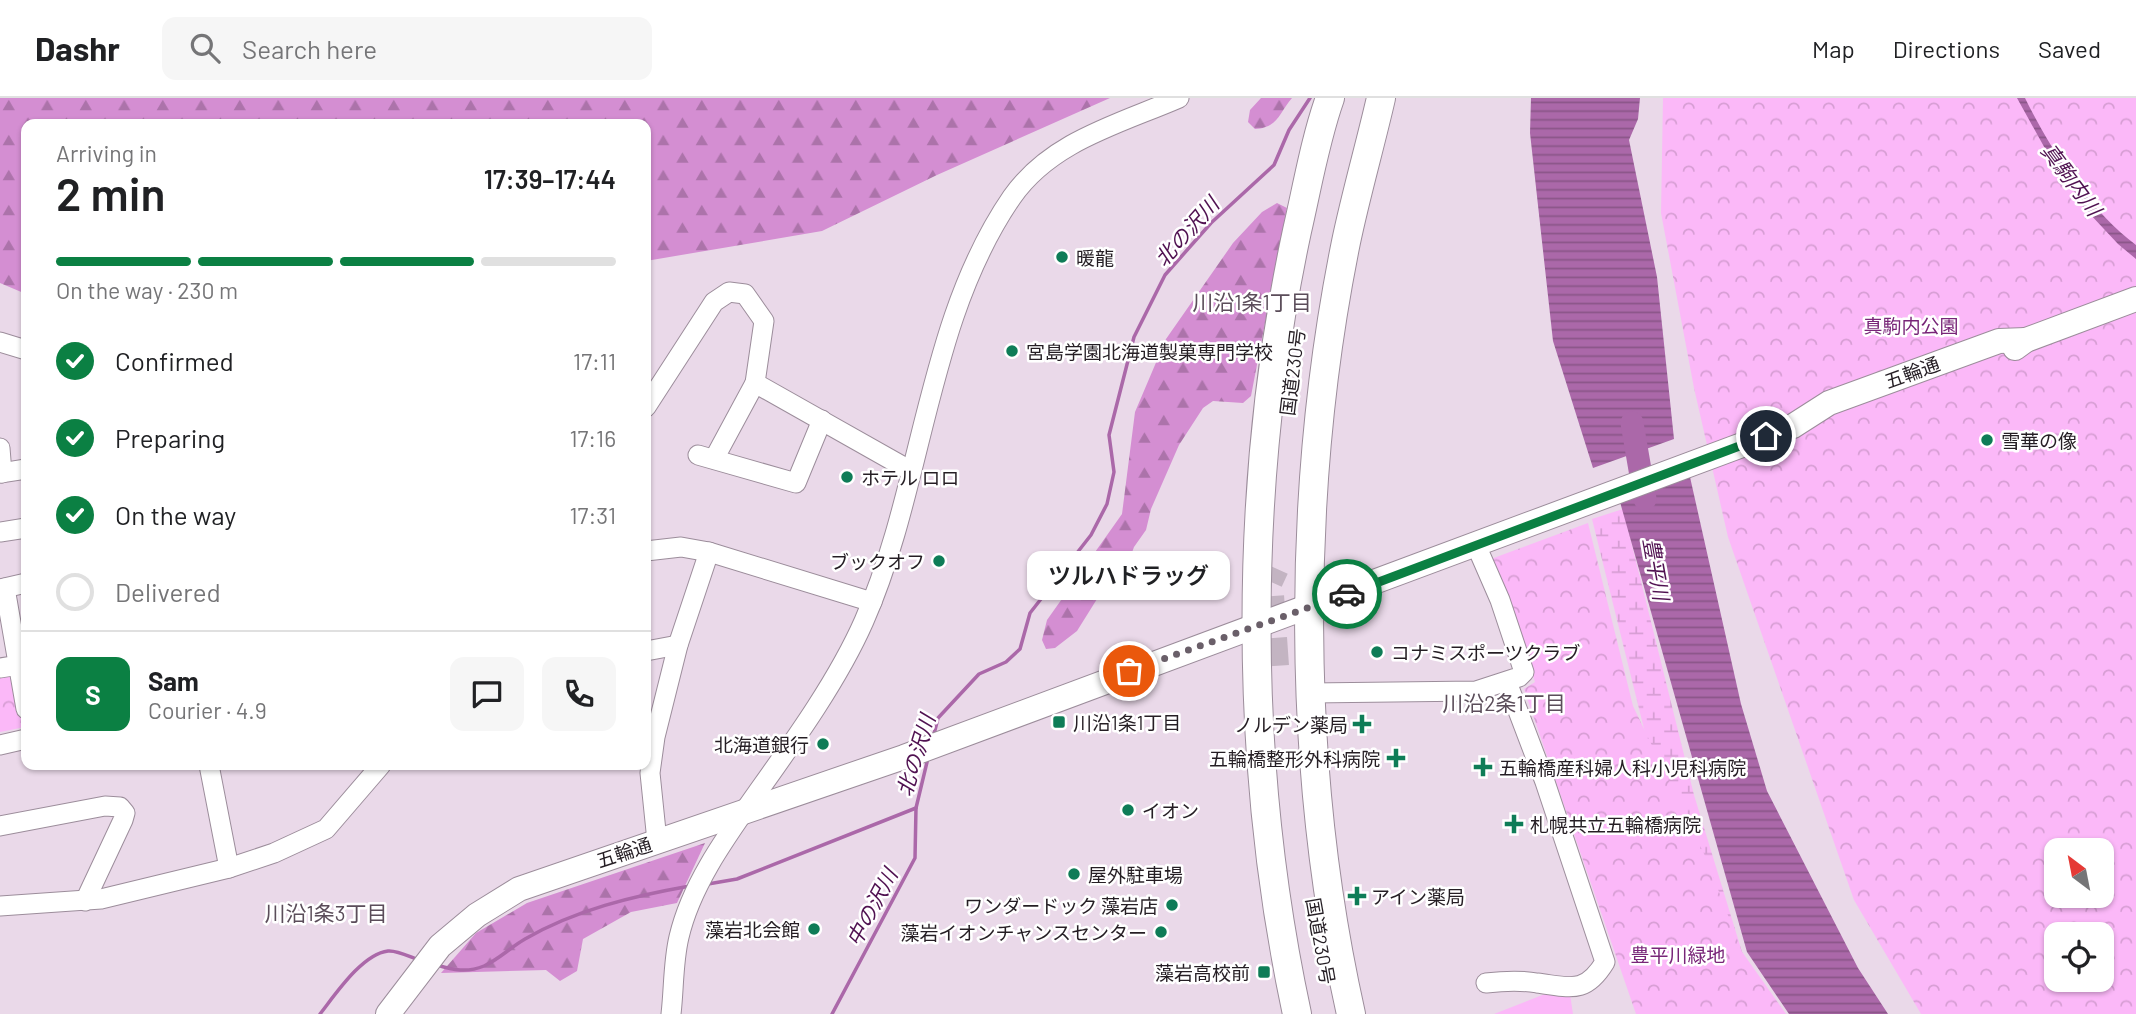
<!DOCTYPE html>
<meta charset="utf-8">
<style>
:root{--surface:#fff;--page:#f6f6f6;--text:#202124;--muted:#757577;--line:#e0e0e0;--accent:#0b8043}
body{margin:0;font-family:Barlow,"Noto Sans JP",sans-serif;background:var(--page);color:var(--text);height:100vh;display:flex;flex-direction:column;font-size:26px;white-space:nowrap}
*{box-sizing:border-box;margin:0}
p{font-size:23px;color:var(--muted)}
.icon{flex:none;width:38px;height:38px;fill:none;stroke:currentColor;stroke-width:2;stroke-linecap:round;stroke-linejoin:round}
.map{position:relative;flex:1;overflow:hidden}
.sheet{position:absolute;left:21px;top:21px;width:630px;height:651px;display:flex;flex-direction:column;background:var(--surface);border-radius:14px;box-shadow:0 2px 5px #0004}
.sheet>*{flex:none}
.needle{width:46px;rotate:328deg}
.fabs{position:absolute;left:2044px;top:740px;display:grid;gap:14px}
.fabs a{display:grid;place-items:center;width:70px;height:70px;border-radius:14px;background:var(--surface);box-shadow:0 2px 5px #0004;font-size:35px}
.pin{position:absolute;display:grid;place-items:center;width:60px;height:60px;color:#fff;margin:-30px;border:4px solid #fff;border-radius:50%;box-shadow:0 2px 7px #0007}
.courier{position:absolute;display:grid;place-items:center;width:70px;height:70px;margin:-35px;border:5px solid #0b8043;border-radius:50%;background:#fff;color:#222;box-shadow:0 2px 9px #0007}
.bubble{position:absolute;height:49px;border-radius:14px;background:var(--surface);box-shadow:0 2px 5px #0004;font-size:23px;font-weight:600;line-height:49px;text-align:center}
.summary em{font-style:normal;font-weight:600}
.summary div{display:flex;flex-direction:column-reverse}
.summary{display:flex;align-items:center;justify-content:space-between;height:119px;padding:0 35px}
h1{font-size:46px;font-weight:600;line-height:52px}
.bar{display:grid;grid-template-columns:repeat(4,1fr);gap:10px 7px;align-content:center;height:84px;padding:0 35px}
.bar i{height:9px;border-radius:5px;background:var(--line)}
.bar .selected{background:var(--accent)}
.bar p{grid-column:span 4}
.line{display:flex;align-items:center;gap:18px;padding:0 35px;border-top:2px solid var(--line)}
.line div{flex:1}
.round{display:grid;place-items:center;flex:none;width:74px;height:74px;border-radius:14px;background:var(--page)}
ol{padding:0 35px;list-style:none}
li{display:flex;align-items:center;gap:21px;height:77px}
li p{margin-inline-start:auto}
li .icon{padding:7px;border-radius:50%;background:var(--accent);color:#fff;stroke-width:4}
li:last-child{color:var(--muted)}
li i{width:38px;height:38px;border:4px solid var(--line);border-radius:50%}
header{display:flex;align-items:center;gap:42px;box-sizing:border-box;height:98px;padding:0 35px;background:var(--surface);border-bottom:2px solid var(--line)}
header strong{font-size:33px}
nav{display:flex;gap:38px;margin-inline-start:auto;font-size:24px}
.search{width:490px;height:63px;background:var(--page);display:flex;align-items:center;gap:18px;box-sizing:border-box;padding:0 24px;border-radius:14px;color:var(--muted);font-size:26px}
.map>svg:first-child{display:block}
.green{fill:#fbb8f8}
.forest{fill:url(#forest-firs)}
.wetland{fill:url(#wetland-marsh)}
.park{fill:url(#park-crowns);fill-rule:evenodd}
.water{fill:url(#water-rules)}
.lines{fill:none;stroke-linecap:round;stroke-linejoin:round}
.stream{stroke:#ab68a9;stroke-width:3.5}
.river{stroke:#ab68a9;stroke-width:23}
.highway-tunnel{stroke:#c3b4c2;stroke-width:28;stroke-dasharray:28 14;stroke-linecap:butt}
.minor-casing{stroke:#9c8d9b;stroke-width:21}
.major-casing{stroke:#9c8d9b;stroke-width:26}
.highway-casing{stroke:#9c8d9b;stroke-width:30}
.minor{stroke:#fff;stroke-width:19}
.major{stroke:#fff;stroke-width:24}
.highway{stroke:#fff;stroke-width:28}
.done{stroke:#6a5f69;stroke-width:7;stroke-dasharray:0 12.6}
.route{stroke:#0b8043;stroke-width:9}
.poi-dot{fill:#0e7c57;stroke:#fff;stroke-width:2.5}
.labels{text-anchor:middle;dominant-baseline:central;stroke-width:5;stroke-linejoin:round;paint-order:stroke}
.poi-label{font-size:19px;fill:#251e24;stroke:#fff;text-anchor:start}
.park-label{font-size:19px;fill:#782578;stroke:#fff}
.street-label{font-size:19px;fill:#251e24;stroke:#fff}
.water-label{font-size:21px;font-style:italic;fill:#501151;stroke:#fff}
.neighbourhood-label{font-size:21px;fill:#5b4d5a;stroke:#fff}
</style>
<header>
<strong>Dashr</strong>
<div class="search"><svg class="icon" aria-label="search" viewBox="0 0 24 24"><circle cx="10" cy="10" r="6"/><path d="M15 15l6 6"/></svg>Search here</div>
<nav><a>Map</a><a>Directions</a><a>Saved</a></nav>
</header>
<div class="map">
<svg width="2136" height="916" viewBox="0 0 2136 916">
<defs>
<pattern id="forest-firs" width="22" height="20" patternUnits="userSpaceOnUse" patternTransform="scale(1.75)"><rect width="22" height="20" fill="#d48ed2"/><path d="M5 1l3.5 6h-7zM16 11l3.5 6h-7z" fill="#ac73aa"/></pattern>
<pattern id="wetland-marsh" width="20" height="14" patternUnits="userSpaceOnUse" patternTransform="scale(1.75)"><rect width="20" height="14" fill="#fbb8f8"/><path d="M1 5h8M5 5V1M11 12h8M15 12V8" fill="none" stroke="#d79ed4"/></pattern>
<pattern id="park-crowns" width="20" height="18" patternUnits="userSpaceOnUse" patternTransform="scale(1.75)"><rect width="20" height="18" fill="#fbb8f8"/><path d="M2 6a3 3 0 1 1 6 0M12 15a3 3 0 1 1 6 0" fill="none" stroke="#d79ed4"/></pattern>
<pattern id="water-rules" width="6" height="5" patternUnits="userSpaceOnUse" patternTransform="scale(1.75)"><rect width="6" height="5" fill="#ab68a9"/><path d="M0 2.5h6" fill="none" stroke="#8b5589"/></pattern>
</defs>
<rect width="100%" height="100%" fill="#ead9e9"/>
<polygon class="green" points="1545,896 1570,896 1573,916 1494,916"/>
<g class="forest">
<polygon points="0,0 1110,0 937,77 822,133 646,163 646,26 26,26 26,196 0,185"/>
<path d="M1261 0H1292C1279 15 1278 30 1255 31L1248 24 1250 12Z"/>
<polygon points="1277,105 1287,110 1251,298 1243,305 1213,303 1203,310 1179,347 1151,411 1146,432 1134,449 1125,474 1107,485 1077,533 1055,550 1046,551 1042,542 1047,522 1122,416 1135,314 1166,241 1233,145 1262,114"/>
<polygon points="705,745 677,805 631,814 583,841 577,873 560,883 546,872 441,875 476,835 527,805"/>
</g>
<polygon class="wetland" points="1623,411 1694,697 1742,854 1785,916 1741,916 1648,647 1592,421"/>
<g class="park">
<path d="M1663 0H2136V916H1921L1854 802 1728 439 1694 290 1661 115ZM2056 752H2102V798H2056ZM2056 836H2102V882H2056Z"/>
<polygon points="1588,425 1633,608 1706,760 1742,854 1786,916 1636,916 1524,591 1535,584 1512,513 1491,461"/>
<polygon points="14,573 25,629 0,634 0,575"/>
</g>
<g class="water">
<polygon points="1531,0 1640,0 1638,21 1629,42 1657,179 1674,341 1593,370 1553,243 1530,35"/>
<path d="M2017 0H2025C2050 51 2090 113 2136 147V161L2118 146 2074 99 2076 95 2063 83Z"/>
<polygon points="1690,379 1741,606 1767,693 1858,870 1888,916 1789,916 1747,854 1620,404"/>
</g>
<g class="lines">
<g class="stream">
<polyline points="934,636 938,620 979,576 1006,564 1020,551 1030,515 1091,437 1107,406 1114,374 1109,337 1134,239 1165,177 1211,125 1274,67 1289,32 1310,0"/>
<polyline points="708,786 737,781 916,710"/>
<path d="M437 867C453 872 467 875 484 868 498 862 511 849 525 841 575 812 633 798 690 788"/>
<path d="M320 916C335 897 362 856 388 853 397 852 410 859 419 862"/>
<polyline points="832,916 915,760 916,710 928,660"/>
</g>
<polyline class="river" points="1632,325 1645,401"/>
<polyline class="highway-tunnel" points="1275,568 1269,483 1275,470"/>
<defs>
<g id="minor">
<polyline points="0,244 26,252"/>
<polyline points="646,309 714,204 729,194 745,196 764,223 755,285 911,373"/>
<polyline points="0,350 2,375"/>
<polyline points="698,357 796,385 822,322"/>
<polyline points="714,361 755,285"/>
<polyline points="0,375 26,371"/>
<polyline points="0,434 26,430"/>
<polyline points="646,453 681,449 709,454 872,504"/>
<polyline points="5,490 26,611"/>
<polyline points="0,491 26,485"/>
<polyline points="646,553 678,547"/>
<polyline points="0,570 19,567"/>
<polyline points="1311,595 1476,593 1519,579 1524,574 1500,502 1476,447"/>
<polyline points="0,647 26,641"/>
<polyline points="209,667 229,770"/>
<polyline points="0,728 105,708 120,709 125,715 123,722 85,803"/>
<polyline points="657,743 650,675 655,639 678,547 709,454"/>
<polyline points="0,808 101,801 229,770 274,755 326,731 381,667"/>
<path d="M1486 885C1503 883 1520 882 1537 885 1570 889 1585 897 1605 864L1545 684 1507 584"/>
<path d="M671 916C674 891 673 864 679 839 691 787 726 739 757 695 794 643 838 582 864 523 924 387 926 224 1012 99 1051 43 1119 26 1179 0"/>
</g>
<g id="major">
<polyline points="2015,250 2026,242 2136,201"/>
<polyline points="388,916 440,848 477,817 519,791 904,659 1793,328 1829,305 1999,243 2026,242"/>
</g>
<g id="highway">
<path d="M1297 916C1243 665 1243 385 1297 133 1307 90 1315 42 1330 0"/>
<path d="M1351 916C1296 671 1296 390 1346 144 1356 96 1370 48 1381 0"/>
</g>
</defs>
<use href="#minor" class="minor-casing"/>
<use href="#major" class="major-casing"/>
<use href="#highway" class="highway-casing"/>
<use href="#minor" class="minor"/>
<use href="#major" class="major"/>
<use href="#highway" class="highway"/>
</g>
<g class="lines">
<polyline class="done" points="1129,573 1347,496"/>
<polyline class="route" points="1347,496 1766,338"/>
</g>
<g class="poi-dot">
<circle cx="1062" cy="159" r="7"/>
<circle cx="1012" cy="253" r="7"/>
<circle cx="1987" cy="342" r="7"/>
<circle cx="847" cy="379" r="7"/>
<circle cx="939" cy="463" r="7"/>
<circle cx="1377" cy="554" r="7"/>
<rect x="1052" y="617" width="14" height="14" rx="3.5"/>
<path d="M1358.5 615.5h7v7h7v7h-7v7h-7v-7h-7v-7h7z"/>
<circle cx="823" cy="646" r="7"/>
<path d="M1392.5 649.5h7v7h7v7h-7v7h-7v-7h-7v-7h7z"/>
<path d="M1479.5 658.5h7v7h7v7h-7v7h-7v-7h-7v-7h7z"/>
<circle cx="1128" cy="712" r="7"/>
<path d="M1510.5 715.5h7v7h7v7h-7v7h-7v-7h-7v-7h7z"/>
<circle cx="1074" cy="776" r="7"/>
<path d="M1353.5 787.5h7v7h7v7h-7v7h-7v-7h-7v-7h7z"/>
<circle cx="1172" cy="807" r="7"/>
<circle cx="814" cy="831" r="7"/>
<circle cx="1161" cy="834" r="7"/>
<rect x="1257" y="867" width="14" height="14" rx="3.5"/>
</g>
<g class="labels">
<g class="poi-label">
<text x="1076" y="159">暖龍</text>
<text x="1026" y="253">宮島学園北海道製菓専門学校</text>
<text x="2001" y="342">雪華の像</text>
<text x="861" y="379">ホテル ロロ</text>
<text x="925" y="463" text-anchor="end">ブックオフ</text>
<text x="1391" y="554">コナミスポーツクラブ</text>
<text x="1073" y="624">川沿1条1丁目</text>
<text x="1348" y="626" text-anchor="end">ノルデン薬局</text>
<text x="809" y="646" text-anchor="end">北海道銀行</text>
<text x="1380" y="660" text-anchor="end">五輪橋整形外科病院</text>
<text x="1499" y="669">五輪橋産科婦人科小児科病院</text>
<text x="1142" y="712">イオン</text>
<text x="1530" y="726">札幌共立五輪橋病院</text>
<text x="1088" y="776">屋外駐車場</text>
<text x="1371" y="798">アイン薬局</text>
<text x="1158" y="807" text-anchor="end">ワンダードック 藻岩店</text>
<text x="800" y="831" text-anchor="end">藻岩北会館</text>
<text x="1147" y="834" text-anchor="end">藻岩イオンチャンスセンター</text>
<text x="1250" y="874" text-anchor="end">藻岩高校前</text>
</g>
<g class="park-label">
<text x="1911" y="227">真駒内公園</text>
<text x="1678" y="856">豊平川緑地</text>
</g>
<g class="street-label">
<text transform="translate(1292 274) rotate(-83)">国道230号</text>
<text transform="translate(1912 274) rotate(-20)">五輪通</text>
<text transform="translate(624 754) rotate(-18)">五輪通</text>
<text transform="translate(1321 843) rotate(80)">国道230号</text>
</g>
<g class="water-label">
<text transform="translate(2072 81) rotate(53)">真駒内川</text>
<text transform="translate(1186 133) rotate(-48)">北の沢川</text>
<text transform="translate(1657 471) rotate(80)">豊平川</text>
<text transform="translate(915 657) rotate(-73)">北の沢川</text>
<text transform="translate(871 809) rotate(-62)">中の沢川</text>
</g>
<g class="neighbourhood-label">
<text x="1252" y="203">川沿1条1丁目</text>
<text x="1504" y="604">川沿2条1丁目</text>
<text x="326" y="814">川沿1条3丁目</text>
</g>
</g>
</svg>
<div class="fabs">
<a><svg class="needle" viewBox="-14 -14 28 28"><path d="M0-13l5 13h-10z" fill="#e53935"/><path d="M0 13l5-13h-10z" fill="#757577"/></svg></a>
<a><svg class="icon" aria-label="locate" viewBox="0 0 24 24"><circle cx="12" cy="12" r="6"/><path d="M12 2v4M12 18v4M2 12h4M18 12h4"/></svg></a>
</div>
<div class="pin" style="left:1129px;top:573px;background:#ea580c"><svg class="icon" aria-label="bag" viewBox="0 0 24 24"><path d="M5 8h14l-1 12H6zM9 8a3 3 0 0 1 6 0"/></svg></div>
<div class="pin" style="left:1766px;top:338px;background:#1f2937"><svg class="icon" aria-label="home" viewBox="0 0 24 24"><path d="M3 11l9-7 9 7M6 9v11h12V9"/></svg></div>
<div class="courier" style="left:1347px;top:496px"><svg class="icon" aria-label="car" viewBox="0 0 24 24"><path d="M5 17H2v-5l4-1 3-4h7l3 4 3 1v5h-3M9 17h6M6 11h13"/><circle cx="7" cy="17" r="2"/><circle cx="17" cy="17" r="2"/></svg></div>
<div class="bubble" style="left:1027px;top:453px;width:203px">ツルハドラッグ</div>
<section class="sheet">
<div class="summary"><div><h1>2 min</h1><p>Arriving in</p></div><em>17:39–17:44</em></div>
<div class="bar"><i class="selected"></i><i class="selected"></i><i class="selected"></i><i></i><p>On the way · 230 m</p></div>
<ol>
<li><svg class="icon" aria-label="check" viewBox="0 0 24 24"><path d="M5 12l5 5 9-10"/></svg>Confirmed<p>17:11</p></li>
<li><svg class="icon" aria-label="check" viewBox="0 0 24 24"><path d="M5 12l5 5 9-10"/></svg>Preparing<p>17:16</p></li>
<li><svg class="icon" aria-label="check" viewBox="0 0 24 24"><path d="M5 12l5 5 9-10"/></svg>On the way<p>17:31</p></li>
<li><i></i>Delivered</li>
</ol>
<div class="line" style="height:126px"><b class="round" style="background:var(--accent);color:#fff">S</b><div><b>Sam</b><p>Courier · 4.9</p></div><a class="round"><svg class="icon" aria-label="chat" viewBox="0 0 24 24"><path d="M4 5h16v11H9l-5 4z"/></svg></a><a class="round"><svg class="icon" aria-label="phone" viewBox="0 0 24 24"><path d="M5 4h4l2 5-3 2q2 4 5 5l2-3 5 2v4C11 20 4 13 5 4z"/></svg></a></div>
</section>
</div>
